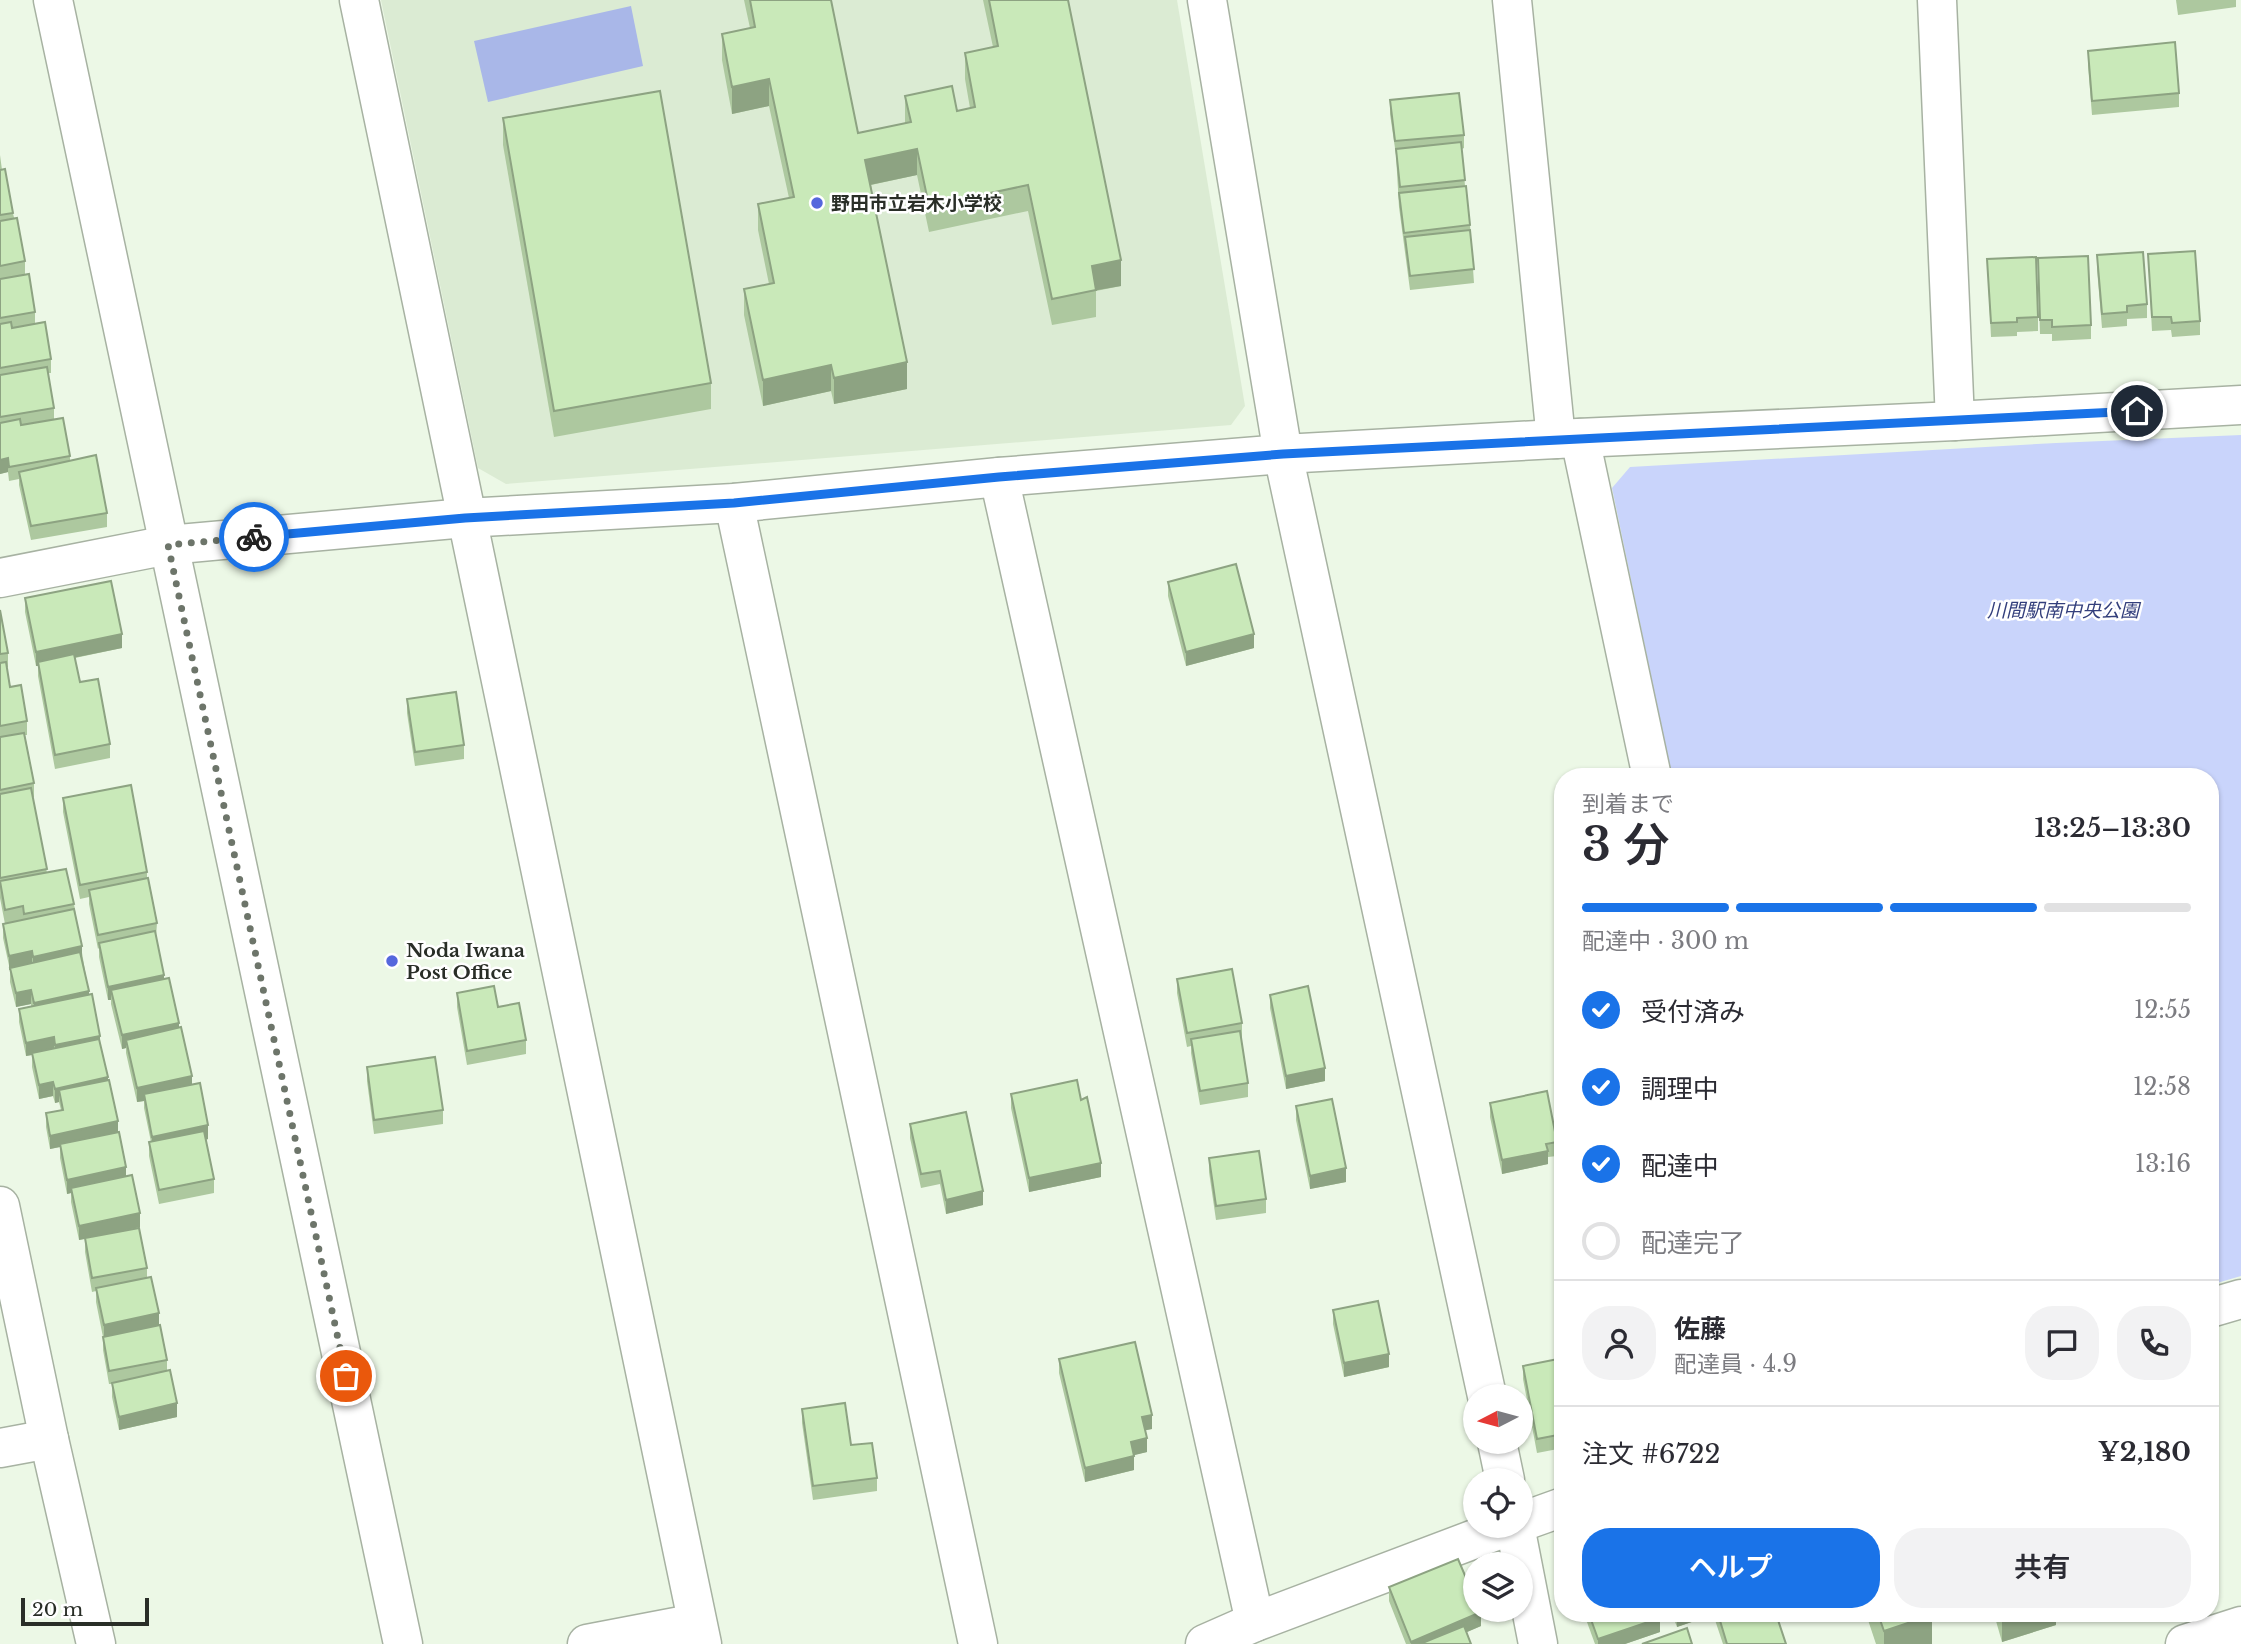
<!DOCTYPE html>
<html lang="ja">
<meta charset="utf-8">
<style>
:root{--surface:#fff;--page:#f2f2f3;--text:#2b2b33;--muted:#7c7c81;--line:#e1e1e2;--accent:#1a73e8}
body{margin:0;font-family:"Libre Baskerville","Noto Sans JP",serif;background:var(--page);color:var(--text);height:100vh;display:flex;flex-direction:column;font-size:26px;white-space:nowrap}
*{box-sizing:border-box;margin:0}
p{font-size:23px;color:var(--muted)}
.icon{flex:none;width:38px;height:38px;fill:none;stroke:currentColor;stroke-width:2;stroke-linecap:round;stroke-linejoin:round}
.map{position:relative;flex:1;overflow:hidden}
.details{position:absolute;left:1554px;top:768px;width:665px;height:854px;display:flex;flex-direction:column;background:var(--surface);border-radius:28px;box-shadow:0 2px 5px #0004}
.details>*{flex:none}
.needle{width:46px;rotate:264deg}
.buttons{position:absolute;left:1463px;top:1384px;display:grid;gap:14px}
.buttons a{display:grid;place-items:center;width:70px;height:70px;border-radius:50%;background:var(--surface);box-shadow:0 2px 5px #0004;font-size:35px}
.scale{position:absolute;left:21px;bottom:18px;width:128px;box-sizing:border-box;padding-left:7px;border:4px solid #292e27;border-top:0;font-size:19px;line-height:24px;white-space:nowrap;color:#292e27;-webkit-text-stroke:5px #fff;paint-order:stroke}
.pin{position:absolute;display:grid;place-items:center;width:60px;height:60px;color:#fff;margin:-30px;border:4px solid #fff;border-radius:50%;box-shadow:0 2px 7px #0007}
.courier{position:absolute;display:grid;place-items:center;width:70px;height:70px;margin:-35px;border:5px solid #1a73e8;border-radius:50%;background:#fff;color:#222;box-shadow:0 2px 9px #0007}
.head em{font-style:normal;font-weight:600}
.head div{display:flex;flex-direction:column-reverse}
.head{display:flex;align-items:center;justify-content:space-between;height:119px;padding:0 28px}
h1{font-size:46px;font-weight:600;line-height:52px}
.bar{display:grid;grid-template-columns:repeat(4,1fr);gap:10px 7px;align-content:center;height:84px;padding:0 28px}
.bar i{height:9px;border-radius:5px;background:var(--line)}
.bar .current{background:var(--accent)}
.bar p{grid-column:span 4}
.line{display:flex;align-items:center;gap:18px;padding:0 28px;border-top:2px solid var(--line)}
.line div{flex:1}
.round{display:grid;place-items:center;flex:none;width:74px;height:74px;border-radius:28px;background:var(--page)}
ol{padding:0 28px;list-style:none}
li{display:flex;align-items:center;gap:21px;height:77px}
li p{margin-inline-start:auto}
li .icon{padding:7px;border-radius:50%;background:var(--accent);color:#fff;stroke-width:4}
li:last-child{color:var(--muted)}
li i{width:38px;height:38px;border:4px solid var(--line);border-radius:50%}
.action{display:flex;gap:14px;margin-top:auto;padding:14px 28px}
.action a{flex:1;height:80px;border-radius:28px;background:var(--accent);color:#fff;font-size:28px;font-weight:600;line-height:80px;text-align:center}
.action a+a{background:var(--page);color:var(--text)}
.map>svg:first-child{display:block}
.built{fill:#dbebd3}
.green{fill:#c9d4fb}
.water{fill:#a9b7e8}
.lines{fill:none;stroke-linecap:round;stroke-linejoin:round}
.minor-casing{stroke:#a7b2a2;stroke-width:41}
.minor{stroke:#fff;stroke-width:38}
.wall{fill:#adc89f}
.shaded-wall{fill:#8da382}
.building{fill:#c9e9b9;stroke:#8da382;stroke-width:2}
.done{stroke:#6d756a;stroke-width:7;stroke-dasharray:0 12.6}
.route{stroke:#1a73e8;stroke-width:9}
.poi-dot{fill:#5567dd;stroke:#fff;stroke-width:2.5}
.labels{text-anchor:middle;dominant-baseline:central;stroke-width:5;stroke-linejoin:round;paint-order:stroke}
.poi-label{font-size:19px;font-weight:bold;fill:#292e27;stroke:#fff;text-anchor:start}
.park-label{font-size:19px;font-style:italic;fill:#333f7c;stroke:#fff}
</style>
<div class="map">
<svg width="2241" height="1644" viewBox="0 0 2241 1644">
<rect width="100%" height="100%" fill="#ecf8e6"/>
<polygon class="built" points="381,0 1177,0 1245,406 1231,425 506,484 478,468"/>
<polygon class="green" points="2241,435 2241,1276 2210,1285 2210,777 1672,777 1612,488 1630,467 2056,443"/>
<polygon class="water" points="631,6 643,66 488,102 474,41"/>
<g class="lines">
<defs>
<g id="minor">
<polyline points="53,0 403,1644"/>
<polyline points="359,0 702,1644"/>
<polyline points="1207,0 1283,454 1487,1396"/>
<polyline points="1512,0 1556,439"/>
<polyline points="1937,0 1955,421"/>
<polyline points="1580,438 1652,777"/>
<polyline points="999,477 1255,1622"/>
<polyline points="734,503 978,1644"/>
<polyline points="0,578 168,545 465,518 734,503 999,477 1283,454 1556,439 1955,421 2241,405"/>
<polyline points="0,1206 49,1439 96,1644"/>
<polyline points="2210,1308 2241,1299"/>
<polyline points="1497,1442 1505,1480"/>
<polyline points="0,1448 49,1439"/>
<polyline points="1521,1522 1563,1507"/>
<polyline points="1515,1526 1538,1644"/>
<polyline points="587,1644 697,1623"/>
<polyline points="1205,1644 1255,1622 1509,1526"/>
<polyline points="2185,1644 2241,1626"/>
</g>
</defs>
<use href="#minor" class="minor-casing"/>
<use href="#minor" class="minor"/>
</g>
<g class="wall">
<polygon points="744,0 831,0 858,133 905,124 905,96 957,111 970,108 965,79 965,53 993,47 983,0 1068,0 1121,286 1096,291 1096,317 1052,325 1028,211 929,232 917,175 871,185 907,389 834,404 831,391 763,406 744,315 744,289 769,284 758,230 758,204 789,198 769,106 732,114 722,60 722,34 750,28"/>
<polygon points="2176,0 2236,0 2236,7 2178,15"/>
<polygon points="2088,51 2179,93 2179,107 2092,115 2088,65"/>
<polygon points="1390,100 1464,135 1464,148 1462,149 1465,186 1470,225 1474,283 1410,290 1399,207 1396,155 1390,114"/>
<polygon points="503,118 711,383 711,409 554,437 503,145"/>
<polygon points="0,155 2,170 25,261 25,274 35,312 35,324 51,359 51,373 48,373 54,408 54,419 70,456 70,460 107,513 107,527 31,540 19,485 19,479 9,481 8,472 0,474"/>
<polygon points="2148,254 2200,321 2200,335 2172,337 2171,330 2152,331"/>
<polygon points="2097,255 2147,304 2147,318 2127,319 2127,326 2102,328 2097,269"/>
<polygon points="1987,259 2038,317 2038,331 2017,332 2017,336 1991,337"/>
<polygon points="2038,272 2091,325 2091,339 2052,341 2052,334 2040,334"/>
<polygon points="1168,582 1254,648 1186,666 1168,596"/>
<polygon points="25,598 122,648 75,658 80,682 110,744 110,758 55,769 38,676 38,666 36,666 25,612"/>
<polygon points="0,610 8,653 8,667 6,667 10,687 27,721 27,735 25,735 34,783 34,797 33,797 47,873 74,904 89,995 100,1044 126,1176 140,1227 123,1231 147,1268 147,1277 167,1360 167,1370 177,1417 119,1430 112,1397 112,1384 109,1384 103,1350 103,1337 96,1302 96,1291 92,1292 85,1252 85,1239 79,1240 71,1202 71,1193 67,1194 60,1158 60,1147 50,1149 46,1127 46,1113 61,1110 59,1102 55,1103 53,1096 39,1099 32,1067 32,1055 26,1056 19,1022 19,1009 31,1006 31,1004 16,1007 10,982 10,970 3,938 3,924 5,924 0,898"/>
<polygon points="407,699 464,745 464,759 415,766 407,713"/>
<polygon points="63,798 147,872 147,878 157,923 156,937 164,979 179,1028 192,1084 208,1139 206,1140 214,1179 214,1193 159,1204 149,1156 149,1142 151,1142 144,1108 144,1101 137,1102 126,1053 126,1048 122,1049 111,1004 111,1000 108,1000 99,957 99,948 98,949 89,904 89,897 80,899 63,812"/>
<polygon points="1177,979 1242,1023 1242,1037 1241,1037 1248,1083 1248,1097 1200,1105 1191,1053 1191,1046 1187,1047 1177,993"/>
<polygon points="457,993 498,1007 526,1040 526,1054 467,1065 457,1007"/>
<polygon points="1270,995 1325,1081 1286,1089 1270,1008"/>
<polygon points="367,1067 443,1110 443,1124 374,1134 367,1081"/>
<polygon points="1011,1094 1081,1100 1101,1177 1029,1192 1011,1108"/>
<polygon points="1490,1103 1557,1142 1557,1156 1548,1157 1548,1164 1502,1174 1490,1117"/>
<polygon points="1296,1106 1346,1182 1310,1189 1296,1120"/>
<polygon points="910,1124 983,1205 946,1214 940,1184 921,1188 910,1138"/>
<polygon points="1209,1158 1266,1199 1266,1213 1216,1220 1209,1172"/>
<polygon points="1333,1310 1389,1367 1344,1377 1333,1324"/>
<polygon points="1563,1358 1563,1448 1537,1453 1523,1379 1523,1366"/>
<polygon points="1059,1359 1152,1429 1145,1430 1147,1452 1133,1455 1134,1470 1085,1482 1059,1373"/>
<polygon points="802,1409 851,1445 877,1478 877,1491 813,1500 802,1423"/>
<polygon points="1563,1537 1563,1570 1557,1552 1557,1538"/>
<polygon points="1389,1587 1481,1626 1467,1632 1471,1644 1406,1644 1389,1601"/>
<polygon points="1584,1614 1659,1614 1660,1632 1625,1644 1595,1644"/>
<polygon points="1672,1614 1776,1614 1786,1644 1723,1644 1715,1620 1715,1614 1677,1627"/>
<polygon points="1866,1614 1932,1614 1932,1644 1876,1644"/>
<polygon points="1994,1614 2056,1614 2056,1625 2002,1642"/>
</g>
<g class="shaded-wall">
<polygon points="769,79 769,106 732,114 732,87"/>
<polygon points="917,149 917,175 865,186 865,160"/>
<polygon points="1121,260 1121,286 1092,291 1092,266"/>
<polygon points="907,362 907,389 834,404 834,378"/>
<polygon points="831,365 831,391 763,406 763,380"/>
<polygon points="8,458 8,472 0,474 0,460"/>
<polygon points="122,634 122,648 38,665 38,662 38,666 36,666 36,652"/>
<polygon points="1254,634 1254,648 1186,666 1186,652"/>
<polygon points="82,946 82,960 33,971 33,957"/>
<polygon points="32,951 32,965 9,970 9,956"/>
<polygon points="164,975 164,989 111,990 111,1000 108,1000 108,987"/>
<polygon points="31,990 31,1004 16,1007 16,993"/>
<polygon points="89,991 89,1005 34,1017 34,1003"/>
<polygon points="179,1023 179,1037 126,1040 126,1048 122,1049 122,1035"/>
<polygon points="100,1036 100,1050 55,1059 55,1045"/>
<polygon points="54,1037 54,1051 26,1056 26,1043"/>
<polygon points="1325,1068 1325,1081 1286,1089 1286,1076"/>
<polygon points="192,1076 192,1090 144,1094 144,1101 137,1102 137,1088"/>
<polygon points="108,1077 108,1091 59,1090 59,1102 55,1103 55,1089"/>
<polygon points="53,1082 53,1096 39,1099 39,1085"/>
<polygon points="118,1121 118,1135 50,1149 50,1136"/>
<polygon points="208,1125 208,1139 152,1151 152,1137"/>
<polygon points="1548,1151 1548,1164 1502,1174 1502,1160"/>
<polygon points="1101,1163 1101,1177 1029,1192 1029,1178"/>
<polygon points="126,1167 126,1181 71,1188 71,1193 67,1194 67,1180"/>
<polygon points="1346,1168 1346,1182 1310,1189 1310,1176"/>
<polygon points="983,1191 983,1205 946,1214 946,1200"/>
<polygon points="140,1213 140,1227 79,1240 79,1226"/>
<polygon points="159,1313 159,1327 104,1339 104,1325"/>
<polygon points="1389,1354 1389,1367 1344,1377 1344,1363"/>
<polygon points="177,1403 177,1417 119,1430 119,1417"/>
<polygon points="1152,1415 1152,1429 1142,1431 1142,1417"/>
<polygon points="1147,1438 1147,1452 1131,1456 1131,1442"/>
<polygon points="1134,1456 1134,1470 1085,1482 1085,1468"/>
<polygon points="1481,1612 1481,1626 1439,1644 1411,1644 1411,1642"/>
<polygon points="1677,1614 1715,1614 1677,1627"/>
<polygon points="2002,1614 2056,1614 2056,1625 2002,1642"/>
<polygon points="1932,1615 1932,1644 1884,1644 1884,1631"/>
<polygon points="1660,1618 1660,1632 1625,1644 1598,1644 1598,1639"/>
</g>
<g class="building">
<polygon points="750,0 831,0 858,133 911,122 905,96 952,86 957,111 975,107 965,53 998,46 989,0 1068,0 1121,260 1092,266 1096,290 1052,299 1028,185 929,206 917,149 865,160 907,362 834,378 831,365 763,380 744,289 774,283 758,204 794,197 769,79 732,87 722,34 755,27"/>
<polygon points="2175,42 2179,93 2092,101 2088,51"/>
<polygon points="660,91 711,383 554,411 503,118"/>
<polygon points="1459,93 1464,135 1395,141 1390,100"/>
<polygon points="1461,142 1465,180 1400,187 1396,149"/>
<polygon points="5,169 13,213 0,215 0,170"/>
<polygon points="1466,186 1470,225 1404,233 1399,193"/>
<polygon points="17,218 25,261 0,266 0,221"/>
<polygon points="1470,230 1474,269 1410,276 1405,237"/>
<polygon points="2195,251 2200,321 2172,323 2171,317 2152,317 2148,254"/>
<polygon points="2143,252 2147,304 2127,306 2127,312 2102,314 2097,255"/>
<polygon points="2088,256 2091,325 2052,327 2052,320 2040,320 2038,258"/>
<polygon points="2036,257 2038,317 2017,318 2017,322 1991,323 1987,259"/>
<polygon points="29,274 35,312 0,318 0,279"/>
<polygon points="11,322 12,328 45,322 51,359 0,368 0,324"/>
<polygon points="47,367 54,408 0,417 0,375"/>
<polygon points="63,418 70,456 9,467 8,458 0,460 0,423 20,419 21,425"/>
<polygon points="96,455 107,513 31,526 19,472"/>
<polygon points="1236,564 1254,634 1186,652 1168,582"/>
<polygon points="111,581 122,634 36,652 25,598"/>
<polygon points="0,610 8,653 0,654"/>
<polygon points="74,654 80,682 98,679 110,744 55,755 38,662"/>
<polygon points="6,662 10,687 21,685 27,721 0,726 0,663"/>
<polygon points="456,692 464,745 415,752 407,699"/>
<polygon points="24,733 34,783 0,790 0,737"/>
<polygon points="131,785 147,872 80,885 63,798"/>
<polygon points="31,788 47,869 0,878 0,794"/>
<polygon points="66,869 74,904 24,914 23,906 5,910 0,881"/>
<polygon points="148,878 157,923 98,935 89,890"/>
<polygon points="74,909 82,946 33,957 32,951 9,956 3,924"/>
<polygon points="155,931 164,975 108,987 99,943"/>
<polygon points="80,952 89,991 34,1003 31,990 16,993 10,968"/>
<polygon points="1232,969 1242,1023 1187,1033 1177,979"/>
<polygon points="169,978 179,1023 122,1035 111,990"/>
<polygon points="494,986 498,1007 519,1003 526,1040 467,1051 457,993"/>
<polygon points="1308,986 1325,1068 1286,1076 1270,995"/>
<polygon points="92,994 100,1036 55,1045 54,1037 26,1043 19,1009"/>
<polygon points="181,1027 192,1076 137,1088 126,1040"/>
<polygon points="1240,1031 1248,1083 1200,1091 1191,1039"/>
<polygon points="99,1039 108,1077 55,1089 53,1082 39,1085 32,1053"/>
<polygon points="435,1057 443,1110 374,1120 367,1067"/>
<polygon points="109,1080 118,1121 50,1136 46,1113 63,1110 59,1090"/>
<polygon points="1077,1080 1081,1100 1087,1097 1101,1163 1029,1178 1011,1094"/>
<polygon points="200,1083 208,1125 152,1137 144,1094"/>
<polygon points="1547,1091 1557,1142 1546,1144 1548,1151 1502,1160 1490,1103"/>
<polygon points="1332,1099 1346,1168 1310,1176 1296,1106"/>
<polygon points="966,1112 983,1191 946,1200 940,1171 921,1174 910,1124"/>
<polygon points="204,1131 214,1179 159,1190 149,1142"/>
<polygon points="119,1132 126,1167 67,1180 60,1144"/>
<polygon points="1259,1151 1266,1199 1216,1206 1209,1158"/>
<polygon points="132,1175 140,1213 79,1226 71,1188"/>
<polygon points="139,1228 147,1268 92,1278 85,1238"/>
<polygon points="151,1277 159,1313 104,1325 96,1288"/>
<polygon points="1378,1301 1389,1354 1344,1363 1333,1310"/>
<polygon points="160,1325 167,1360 109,1371 103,1337"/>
<polygon points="1135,1342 1152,1415 1142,1417 1147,1438 1131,1442 1134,1456 1085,1468 1059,1359"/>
<polygon points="1563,1358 1563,1434 1537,1439 1523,1366"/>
<polygon points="170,1370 177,1403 119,1417 112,1383"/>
<polygon points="845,1403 851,1445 872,1443 877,1478 813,1486 802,1409"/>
<polygon points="1563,1537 1563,1556 1557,1538"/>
<polygon points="1458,1559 1475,1599 1475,1610 1480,1610 1481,1612 1411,1642 1389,1587"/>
<polygon points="1589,1614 1659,1614 1660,1618 1598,1639"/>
<polygon points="1718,1614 1776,1614 1786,1644 1727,1644"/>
<polygon points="1878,1614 1932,1614 1932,1615 1884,1631"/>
<polygon points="1464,1626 1471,1644 1420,1644"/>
<polygon points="1687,1628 1692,1644 1642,1644"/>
</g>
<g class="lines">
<polyline class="done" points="254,537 168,545 346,1376"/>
<polyline class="route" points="254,537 465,518 734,503 999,477 1283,454 2137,411"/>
</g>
<g class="poi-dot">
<circle cx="817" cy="203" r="7"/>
<circle cx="392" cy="961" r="7"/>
</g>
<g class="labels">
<g class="poi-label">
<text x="831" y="203">野田市立岩木小学校</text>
<text x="406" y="950">Noda Iwana<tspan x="406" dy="22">Post Office</tspan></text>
</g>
<g class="park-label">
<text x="2063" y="610">川間駅南中央公園</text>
</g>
</g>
</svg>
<div class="buttons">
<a><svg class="needle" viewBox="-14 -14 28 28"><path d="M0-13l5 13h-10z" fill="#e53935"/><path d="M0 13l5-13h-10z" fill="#7c7c81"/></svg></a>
<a><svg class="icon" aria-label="locate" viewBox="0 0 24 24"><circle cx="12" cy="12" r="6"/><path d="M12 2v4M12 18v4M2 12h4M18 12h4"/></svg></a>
<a><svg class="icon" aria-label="layers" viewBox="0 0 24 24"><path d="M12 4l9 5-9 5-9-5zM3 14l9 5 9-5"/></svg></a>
</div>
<div class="scale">20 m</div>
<div class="pin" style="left:346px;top:1376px;background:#ea580c"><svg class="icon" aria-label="bag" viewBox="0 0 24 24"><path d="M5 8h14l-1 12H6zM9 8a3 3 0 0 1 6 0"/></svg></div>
<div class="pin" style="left:2137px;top:411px;background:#1f2937"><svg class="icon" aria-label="home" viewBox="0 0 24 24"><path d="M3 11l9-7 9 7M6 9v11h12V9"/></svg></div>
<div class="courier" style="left:254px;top:537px"><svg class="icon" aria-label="bike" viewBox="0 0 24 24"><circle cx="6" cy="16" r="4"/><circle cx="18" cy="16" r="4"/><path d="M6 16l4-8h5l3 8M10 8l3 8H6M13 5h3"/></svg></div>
<section class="details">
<div class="head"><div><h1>3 分</h1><p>到着まで</p></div><em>13:25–13:30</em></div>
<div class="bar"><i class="current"></i><i class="current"></i><i class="current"></i><i></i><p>配達中 · 300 m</p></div>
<ol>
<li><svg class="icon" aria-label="check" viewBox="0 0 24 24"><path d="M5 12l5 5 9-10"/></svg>受付済み<p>12:55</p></li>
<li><svg class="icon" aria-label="check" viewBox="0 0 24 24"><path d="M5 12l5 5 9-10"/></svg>調理中<p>12:58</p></li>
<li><svg class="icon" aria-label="check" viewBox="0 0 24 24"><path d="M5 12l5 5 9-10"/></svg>配達中<p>13:16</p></li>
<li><i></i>配達完了</li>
</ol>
<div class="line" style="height:126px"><a class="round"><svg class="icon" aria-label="person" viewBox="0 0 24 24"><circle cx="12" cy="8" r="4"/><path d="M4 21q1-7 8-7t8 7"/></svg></a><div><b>佐藤</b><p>配達員 · 4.9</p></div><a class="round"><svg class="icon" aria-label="chat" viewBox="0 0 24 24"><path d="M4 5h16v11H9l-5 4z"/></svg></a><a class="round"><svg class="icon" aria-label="phone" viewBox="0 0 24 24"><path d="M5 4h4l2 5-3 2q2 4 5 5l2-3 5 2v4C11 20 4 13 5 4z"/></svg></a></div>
<div class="line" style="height:91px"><div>注文 #6722</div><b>¥2,180</b></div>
<div class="action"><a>ヘルプ</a><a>共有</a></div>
</section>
</div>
